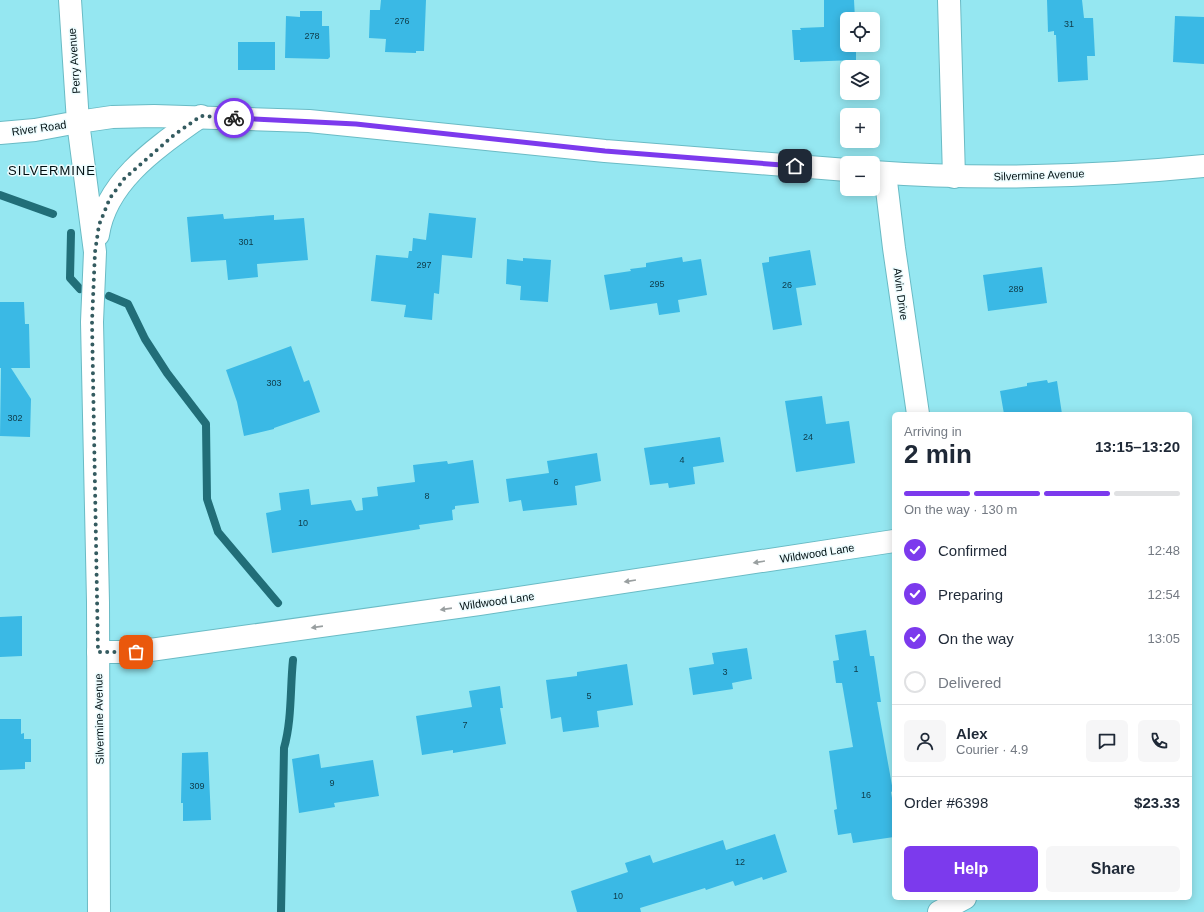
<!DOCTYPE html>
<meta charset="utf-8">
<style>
:root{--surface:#fff;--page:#f6f6f7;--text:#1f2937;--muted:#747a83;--line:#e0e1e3;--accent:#7c3aed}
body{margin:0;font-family:Helvetica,sans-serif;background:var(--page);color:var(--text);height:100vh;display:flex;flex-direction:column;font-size:15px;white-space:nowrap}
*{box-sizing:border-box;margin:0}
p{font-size:13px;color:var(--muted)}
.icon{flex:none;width:22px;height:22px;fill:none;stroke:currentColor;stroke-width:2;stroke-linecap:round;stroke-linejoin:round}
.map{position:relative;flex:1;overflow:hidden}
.drawer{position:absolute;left:892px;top:412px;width:300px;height:488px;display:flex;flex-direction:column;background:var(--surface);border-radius:6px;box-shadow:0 2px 10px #0003}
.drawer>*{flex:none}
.tools{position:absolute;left:840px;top:12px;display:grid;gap:8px}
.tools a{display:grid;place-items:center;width:40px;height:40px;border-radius:6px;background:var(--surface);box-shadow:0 2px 10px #0003;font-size:20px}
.pin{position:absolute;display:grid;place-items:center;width:34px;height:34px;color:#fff;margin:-17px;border-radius:8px;box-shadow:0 2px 6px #0006}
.courier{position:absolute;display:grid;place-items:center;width:40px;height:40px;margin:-20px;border:3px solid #7c3aed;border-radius:50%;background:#fff;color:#222;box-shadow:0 1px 5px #0007}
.overview em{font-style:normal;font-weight:800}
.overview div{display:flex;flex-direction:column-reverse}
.overview{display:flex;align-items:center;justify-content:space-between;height:68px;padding:0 12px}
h1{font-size:26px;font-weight:800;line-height:30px}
.bar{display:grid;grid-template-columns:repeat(4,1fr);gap:6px 4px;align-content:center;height:48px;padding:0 12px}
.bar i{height:5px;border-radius:3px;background:var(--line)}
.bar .active{background:var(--accent)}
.bar p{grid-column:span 4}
.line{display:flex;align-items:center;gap:10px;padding:0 12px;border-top:1px solid var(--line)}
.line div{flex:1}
.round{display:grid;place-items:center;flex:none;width:42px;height:42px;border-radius:6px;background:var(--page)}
ol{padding:0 12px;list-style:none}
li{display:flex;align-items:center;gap:12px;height:44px}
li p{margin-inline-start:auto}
li .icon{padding:4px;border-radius:50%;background:var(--accent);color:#fff;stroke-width:4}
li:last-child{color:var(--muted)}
li i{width:22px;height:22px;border:2px solid var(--line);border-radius:50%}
.cta{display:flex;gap:8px;margin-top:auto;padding:8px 12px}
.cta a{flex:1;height:46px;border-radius:6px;background:var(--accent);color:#fff;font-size:16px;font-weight:800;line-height:46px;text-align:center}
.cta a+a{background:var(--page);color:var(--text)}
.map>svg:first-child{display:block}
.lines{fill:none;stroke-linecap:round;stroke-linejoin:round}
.stream{stroke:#216e78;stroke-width:8}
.building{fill:#3ab9e5}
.street-casing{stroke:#6abbc5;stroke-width:24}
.secondary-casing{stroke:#6abbc5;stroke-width:24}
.street{stroke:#fff;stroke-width:22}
.secondary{stroke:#fff;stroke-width:22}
.oneway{fill:#999fa0}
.done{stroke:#345b60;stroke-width:4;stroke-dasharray:0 7.2}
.route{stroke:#7c3aed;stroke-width:5}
.labels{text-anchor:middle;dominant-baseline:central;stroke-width:3;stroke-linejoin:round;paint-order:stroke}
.number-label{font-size:9px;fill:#0e3a47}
.street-label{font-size:11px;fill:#000f12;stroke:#edfcfe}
.quarter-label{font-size:13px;letter-spacing:1px;fill:#000f12;stroke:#edfcfe}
</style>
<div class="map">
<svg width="1204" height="912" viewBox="0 0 1204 912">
<rect width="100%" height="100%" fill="#95e7f1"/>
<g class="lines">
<g class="stream">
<polyline points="0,195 53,214"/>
<polyline points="71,233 70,278 80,289"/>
<polyline points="109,296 128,304 145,339 167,373 206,424 207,499 218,532 278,603"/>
<path d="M281 912 284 748C292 720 290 689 293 660"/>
</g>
</g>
<g class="building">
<polygon points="381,0 426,0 424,51 416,51 416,53 385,52 386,39 369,38 370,10 380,10"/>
<polygon points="824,0 854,0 855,19 847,19 847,45 856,45 856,60 800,62 800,60 794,60 792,30 801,30 800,28 824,27"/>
<polygon points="1047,0 1082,0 1084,18 1093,18 1095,56 1087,56 1088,80 1058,82 1056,35 1054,35 1054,31 1048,32"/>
<polygon points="300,11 322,11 322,26 329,26 330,57 328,59 285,58 286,16 300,17"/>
<polygon points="1175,16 1204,17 1204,64 1173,62"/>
<rect x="238" y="42" width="37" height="28"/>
<polygon points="429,213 476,218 472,258 442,255 439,294 434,293 432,320 404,317 406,305 371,301 376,255 408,258 409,251 412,251 413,238 426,240"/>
<polygon points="223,214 224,219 274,215 274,220 304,218 308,260 257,264 258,277 228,280 226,260 191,262 187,217"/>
<polygon points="810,250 816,285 796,288 802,325 773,330 762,263 769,262 769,257"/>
<polygon points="682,257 683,262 701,259 707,295 678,300 680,312 659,315 657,303 610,310 604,275 631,271 630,269 646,267 646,263"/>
<polygon points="523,258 551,260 548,302 520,300 521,286 506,284 507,259 523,261"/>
<polygon points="1042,267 1047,303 988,311 983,275"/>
<polygon points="0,302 24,302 25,324 29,324 30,368 11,368 31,399 30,437 0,436 1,368 0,368"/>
<polygon points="291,346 304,382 309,380 320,412 274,428 274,429 244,436 237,402 226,370"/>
<polygon points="1047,380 1048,383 1057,381 1062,414 1004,414 1000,391 1027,386 1027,383"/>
<polygon points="822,396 826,424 849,421 855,463 796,472 785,401"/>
<polygon points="720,437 724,462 693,467 695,484 669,488 668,483 650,485 644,448"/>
<polygon points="597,453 601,481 575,486 577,505 523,511 521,500 509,502 506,479 549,473 547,461"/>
<polygon points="473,460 479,503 455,506 455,509 452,510 453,520 419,525 420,529 272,553 266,513 281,510 279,493 309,489 311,505 351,500 356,511 363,510 362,498 378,496 377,487 415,482 413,465 447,461 448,464"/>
<polygon points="22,616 22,656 0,657 0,617"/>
<polygon points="866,630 870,656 874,656 881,702 877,702 893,791 891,792 894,810 894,837 853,843 851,833 838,835 834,810 837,809 829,751 853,747 842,683 836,683 833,661 839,660 835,635"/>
<polygon points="747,648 752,679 732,683 733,689 693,695 689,668 714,664 712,653"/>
<polygon points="627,664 633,705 597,711 599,727 563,732 561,717 551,719 546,680 577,676 577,672"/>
<polygon points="500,686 503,708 500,708 506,744 453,753 453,750 422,755 416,716 472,707 469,691"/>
<polygon points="0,719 21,719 21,734 24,733 24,739 31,739 31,762 25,762 25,769 0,770"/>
<polygon points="208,752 211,820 183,821 183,803 181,803 182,753"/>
<polygon points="319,754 321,768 373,760 379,796 334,803 335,807 299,813 292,759"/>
<polygon points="775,834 787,872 763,880 762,877 735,886 733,881 706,890 705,888 640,908 641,912 577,912 571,891 628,872 625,863 650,855 653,863 723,840 726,850"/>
</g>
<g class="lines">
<defs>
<g id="street">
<polyline points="949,0 954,177"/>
<polyline points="0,133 35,130 78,122 70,0"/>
<polyline points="885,173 894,248 918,414"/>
<polyline points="98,652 136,652 479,604 894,541"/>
<polyline points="939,912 965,898"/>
</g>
<g id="secondary">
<path d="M873 172C983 180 1094 177 1204 166"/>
<path d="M98 235C106 180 159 146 201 116"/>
<polyline points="99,912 98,602 92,322 95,252 78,122 112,117 154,116 309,121 605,151 847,170"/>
</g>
</defs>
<use href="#street" class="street-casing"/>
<use href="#secondary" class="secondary-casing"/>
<use href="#street" class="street"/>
<use href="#secondary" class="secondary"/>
</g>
<defs><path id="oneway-solid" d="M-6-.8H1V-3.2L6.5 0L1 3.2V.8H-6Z"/></defs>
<g class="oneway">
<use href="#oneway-solid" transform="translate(759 562) rotate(171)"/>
<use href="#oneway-solid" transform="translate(630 581) rotate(171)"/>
<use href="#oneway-solid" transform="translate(446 609) rotate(172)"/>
<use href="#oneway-solid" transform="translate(317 627) rotate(172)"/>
</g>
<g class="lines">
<polyline class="done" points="136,652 98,652 92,322 95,252 99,225 110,198 124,179 174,135 201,116 234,118"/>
<polyline class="route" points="234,118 356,124 605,151 795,166"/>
</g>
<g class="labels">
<g class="number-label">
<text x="402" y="21">276</text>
<text x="1069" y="24">31</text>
<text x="312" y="36">278</text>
<text x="246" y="242">301</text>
<text x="424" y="265">297</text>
<text x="657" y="284">295</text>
<text x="787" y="285">26</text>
<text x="1016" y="289">289</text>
<text x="274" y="383">303</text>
<text x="15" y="418">302</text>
<text x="808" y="437">24</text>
<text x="682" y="460">4</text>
<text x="556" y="482">6</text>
<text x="427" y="496">8</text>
<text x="303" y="523">10</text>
<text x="856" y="669">1</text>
<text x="725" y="672">3</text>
<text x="589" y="696">5</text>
<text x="465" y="725">7</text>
<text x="332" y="783">9</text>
<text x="197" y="786">309</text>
<text x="866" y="795">16</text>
<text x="740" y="862">12</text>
<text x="618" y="896">10</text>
</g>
<g class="street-label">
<text transform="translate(74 61) rotate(-94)">Perry Avenue</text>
<text transform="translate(39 128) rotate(-8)">River Road</text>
<text transform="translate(1039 175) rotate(-2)">Silvermine Avenue</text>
<text transform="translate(901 294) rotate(82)">Alvin Drive</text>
<text transform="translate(817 553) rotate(-9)">Wildwood Lane</text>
<text transform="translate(497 601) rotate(-8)">Wildwood Lane</text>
<text transform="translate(99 719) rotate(-91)">Silvermine Avenue</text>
</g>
<g class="quarter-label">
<text x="52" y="170">SILVERMINE</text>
</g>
</g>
</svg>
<div class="tools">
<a><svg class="icon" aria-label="locate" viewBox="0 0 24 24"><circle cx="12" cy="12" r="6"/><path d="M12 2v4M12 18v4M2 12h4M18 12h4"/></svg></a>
<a><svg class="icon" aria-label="layers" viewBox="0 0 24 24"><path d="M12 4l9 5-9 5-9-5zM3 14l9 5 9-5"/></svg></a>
<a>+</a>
<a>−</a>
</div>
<div class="pin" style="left:136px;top:652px;background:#ea580c"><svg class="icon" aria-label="bag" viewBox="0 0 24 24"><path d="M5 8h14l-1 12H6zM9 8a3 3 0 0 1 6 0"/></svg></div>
<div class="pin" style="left:795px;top:166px;background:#1f2937"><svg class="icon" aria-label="home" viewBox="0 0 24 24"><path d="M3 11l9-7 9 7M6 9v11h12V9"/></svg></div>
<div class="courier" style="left:234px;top:118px"><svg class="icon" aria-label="bike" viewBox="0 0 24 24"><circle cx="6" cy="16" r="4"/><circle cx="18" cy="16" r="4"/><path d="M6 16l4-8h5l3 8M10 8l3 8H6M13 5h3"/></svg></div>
<section class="drawer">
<div class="overview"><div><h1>2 min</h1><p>Arriving in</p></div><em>13:15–13:20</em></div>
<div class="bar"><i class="active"></i><i class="active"></i><i class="active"></i><i></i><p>On the way · 130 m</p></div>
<ol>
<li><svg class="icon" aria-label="check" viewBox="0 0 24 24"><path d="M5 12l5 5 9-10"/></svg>Confirmed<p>12:48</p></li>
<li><svg class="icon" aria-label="check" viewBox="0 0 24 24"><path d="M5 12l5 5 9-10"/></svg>Preparing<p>12:54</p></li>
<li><svg class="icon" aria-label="check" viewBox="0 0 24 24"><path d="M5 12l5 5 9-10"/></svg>On the way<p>13:05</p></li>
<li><i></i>Delivered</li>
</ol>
<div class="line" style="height:72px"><a class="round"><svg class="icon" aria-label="person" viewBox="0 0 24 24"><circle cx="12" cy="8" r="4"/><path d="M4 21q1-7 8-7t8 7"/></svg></a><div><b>Alex</b><p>Courier · 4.9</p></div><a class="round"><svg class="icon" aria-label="chat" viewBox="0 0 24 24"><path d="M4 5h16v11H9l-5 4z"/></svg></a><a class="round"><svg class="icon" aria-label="phone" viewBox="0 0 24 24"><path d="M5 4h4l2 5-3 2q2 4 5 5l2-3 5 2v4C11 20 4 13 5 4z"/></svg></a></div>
<div class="line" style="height:52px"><div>Order #6398</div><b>$23.33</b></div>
<div class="cta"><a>Help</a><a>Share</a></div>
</section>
</div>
